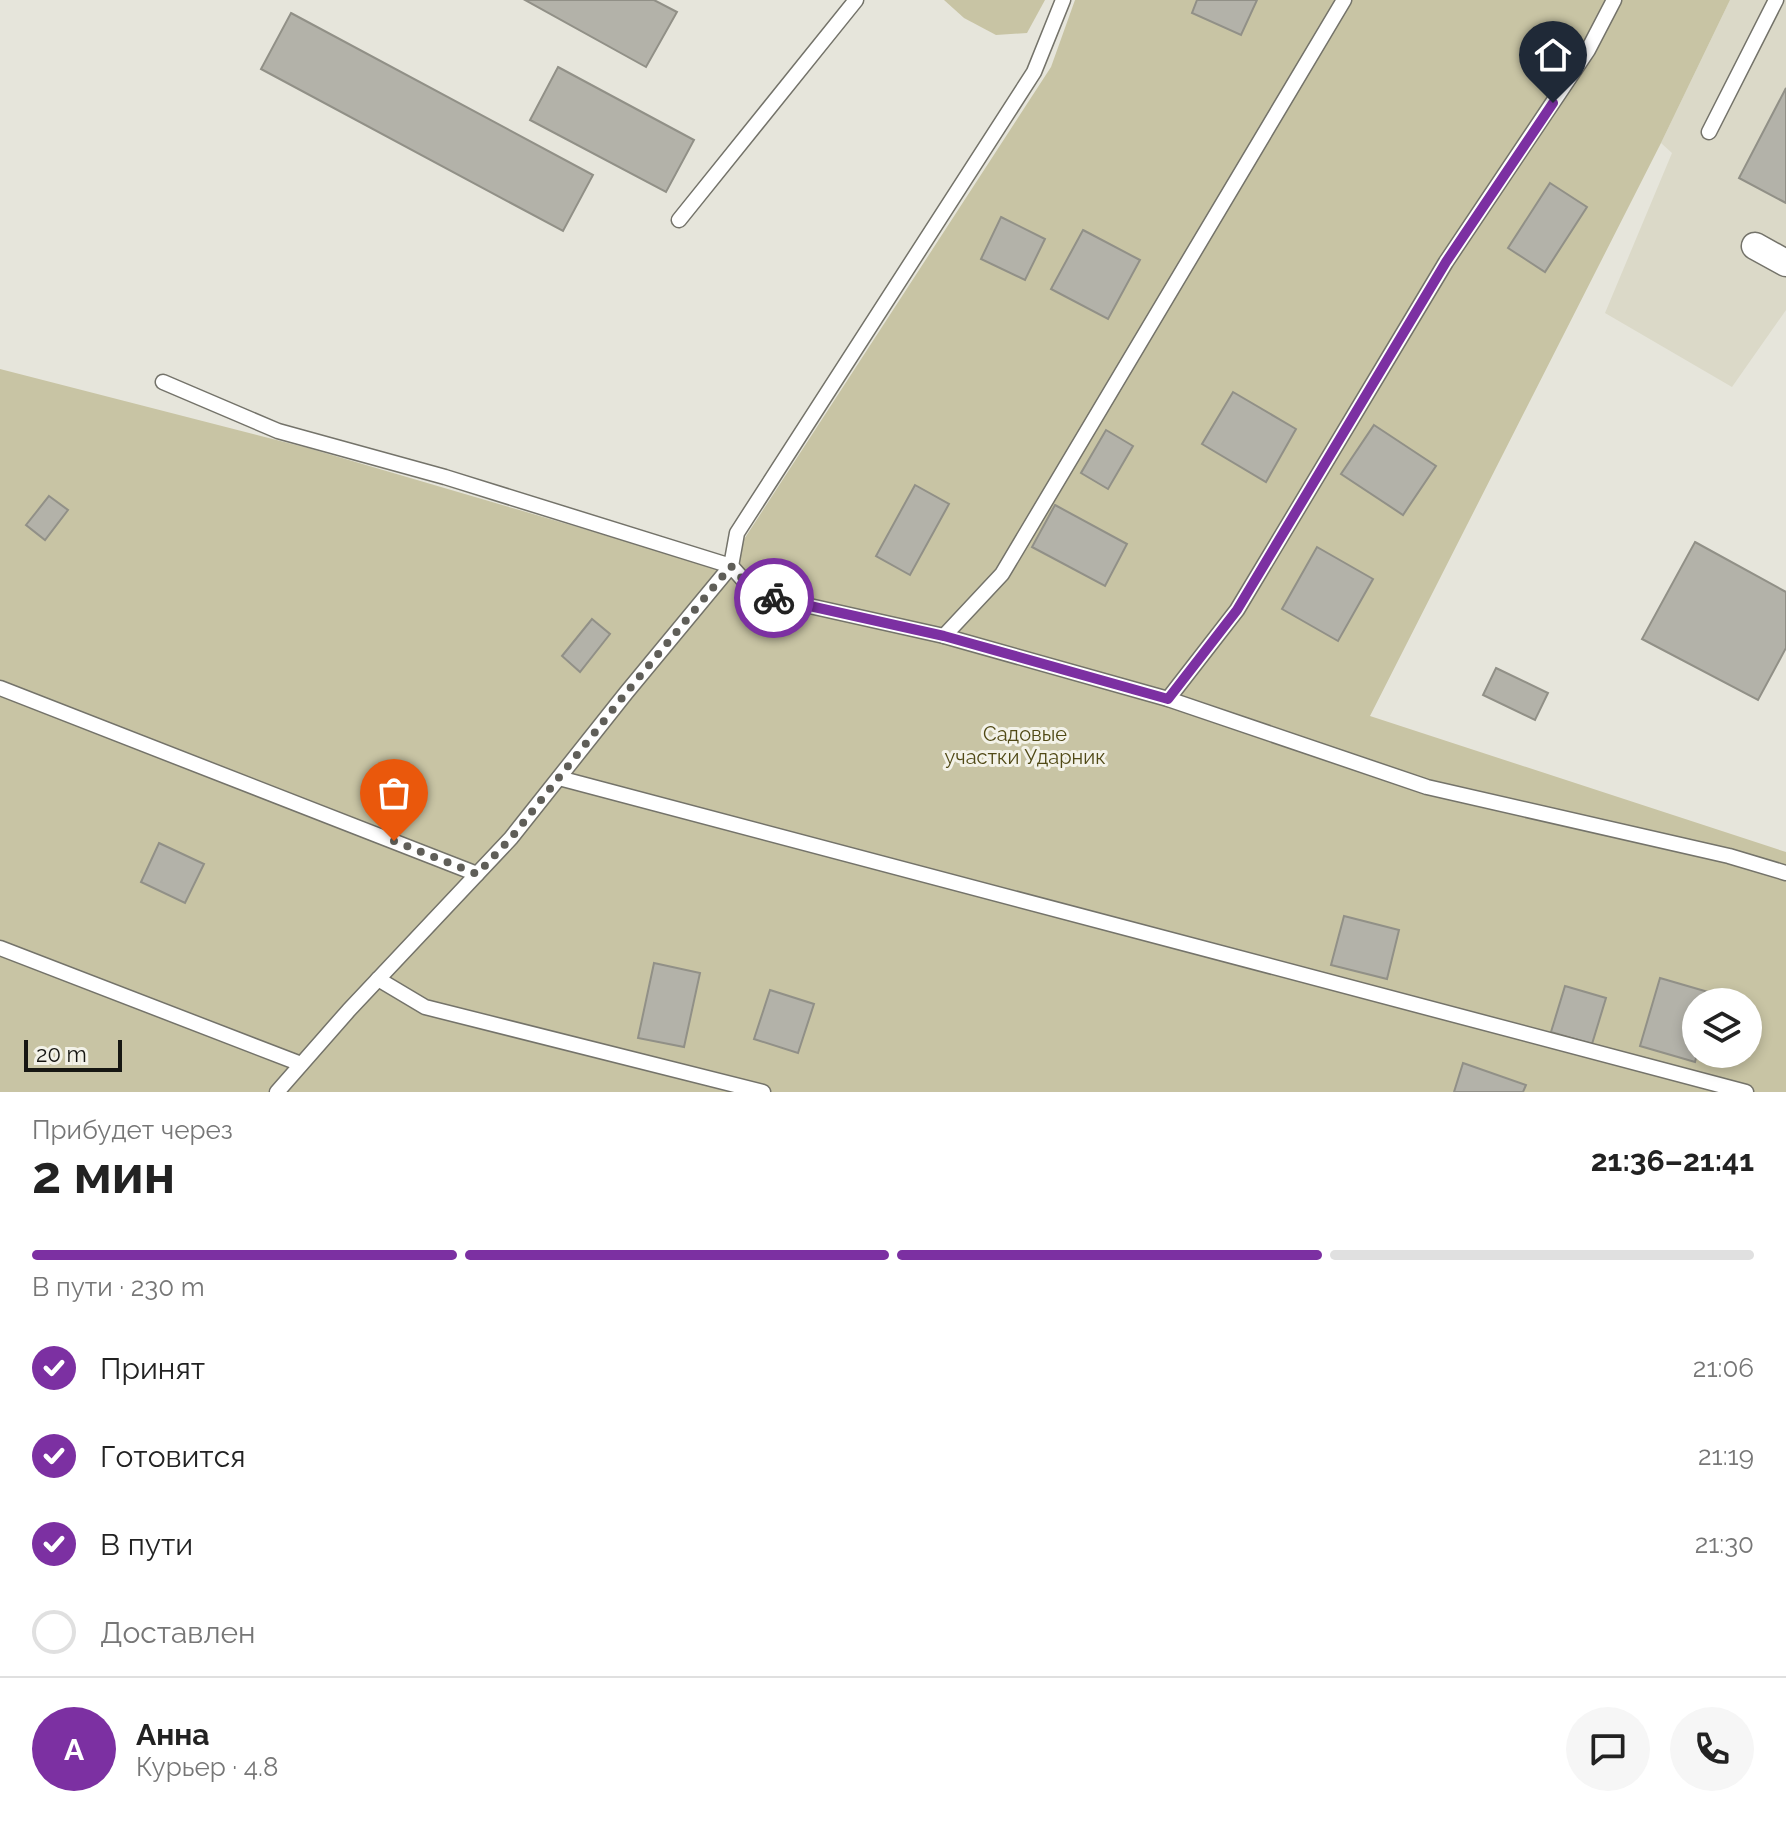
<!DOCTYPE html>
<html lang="ru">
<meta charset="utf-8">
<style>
:root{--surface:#fff;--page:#f6f6f6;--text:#222;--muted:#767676;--line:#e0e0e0;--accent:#7c30a2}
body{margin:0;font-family:Raleway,sans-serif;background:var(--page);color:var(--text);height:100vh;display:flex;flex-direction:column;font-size:30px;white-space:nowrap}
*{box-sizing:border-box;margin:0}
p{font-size:26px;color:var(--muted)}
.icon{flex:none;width:44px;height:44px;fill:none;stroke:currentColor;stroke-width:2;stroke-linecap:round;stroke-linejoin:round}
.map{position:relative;height:1092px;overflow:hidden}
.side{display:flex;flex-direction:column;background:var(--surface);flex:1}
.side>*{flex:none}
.controls{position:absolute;left:1682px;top:988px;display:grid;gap:16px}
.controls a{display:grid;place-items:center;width:80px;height:80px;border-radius:50%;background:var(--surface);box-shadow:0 4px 12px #0003;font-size:40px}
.scale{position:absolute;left:24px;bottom:20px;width:98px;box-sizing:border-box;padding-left:8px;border:4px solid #161612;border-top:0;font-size:22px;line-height:28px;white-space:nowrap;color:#161612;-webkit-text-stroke:6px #f3f2e8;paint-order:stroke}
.pin{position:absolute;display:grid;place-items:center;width:68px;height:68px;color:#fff;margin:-82px -34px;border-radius:50% 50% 50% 0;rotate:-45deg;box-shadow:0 0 8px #0007}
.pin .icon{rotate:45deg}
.courier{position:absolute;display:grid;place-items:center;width:80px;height:80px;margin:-40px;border:6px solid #7c30a2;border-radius:50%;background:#fff;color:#222;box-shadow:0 2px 10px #0007}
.summary em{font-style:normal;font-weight:700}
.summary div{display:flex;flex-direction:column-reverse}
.summary{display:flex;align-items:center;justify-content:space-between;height:136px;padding:0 32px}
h1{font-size:52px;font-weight:700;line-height:60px}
.bar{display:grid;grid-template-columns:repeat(4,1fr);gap:12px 8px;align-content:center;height:96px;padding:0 32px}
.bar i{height:10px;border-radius:6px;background:var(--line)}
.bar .active{background:var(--accent)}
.bar p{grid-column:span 4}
.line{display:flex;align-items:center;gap:20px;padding:0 32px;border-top:2px solid var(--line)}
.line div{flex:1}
.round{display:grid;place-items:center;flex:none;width:84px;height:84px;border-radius:42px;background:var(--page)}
ol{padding:0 32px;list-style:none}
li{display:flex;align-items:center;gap:24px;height:88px}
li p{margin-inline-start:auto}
li .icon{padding:8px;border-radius:50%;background:var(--accent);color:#fff;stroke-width:4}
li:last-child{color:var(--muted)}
li i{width:44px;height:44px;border:4px solid var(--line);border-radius:50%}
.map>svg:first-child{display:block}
.built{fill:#dbd9c8}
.green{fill:#c8c4a4;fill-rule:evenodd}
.building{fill:#b3b2a9;stroke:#919087;stroke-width:2}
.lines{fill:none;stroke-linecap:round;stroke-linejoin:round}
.lane-casing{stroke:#74736a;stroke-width:17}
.street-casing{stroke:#74736a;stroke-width:29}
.lane{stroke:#fff;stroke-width:14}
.street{stroke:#fff;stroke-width:26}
.done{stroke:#5f5e58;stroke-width:8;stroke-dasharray:0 14.4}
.route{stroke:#7c30a2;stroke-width:10}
.labels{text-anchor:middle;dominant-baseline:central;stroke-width:6;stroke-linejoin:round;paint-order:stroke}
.park-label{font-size:20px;fill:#504915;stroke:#f3f2e8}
</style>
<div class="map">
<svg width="1786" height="1092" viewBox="0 0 1786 1092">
<rect width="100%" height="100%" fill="#e6e5db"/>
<polygon class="built" points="1730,0 1786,0 1786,310 1732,387 1605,313 1672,153 1661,143"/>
<g class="green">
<polygon points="944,0 1045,0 1027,33 996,35 964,18"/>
<path d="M1075 0H1730L1661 143 1370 716 1786 852V1092H0V369L308 448 724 570 1051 67ZM1696 1002H1748V1054H1696Z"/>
</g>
<g class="building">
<polygon points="525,0 654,0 677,12 646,67"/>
<polygon points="1197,0 1257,0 1241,35 1192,13"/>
<polygon points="291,13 593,175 563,231 261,69"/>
<polygon points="558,67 694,140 666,192 530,120"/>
<polygon points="1786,88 1786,203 1739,178"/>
<polygon points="1550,183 1587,207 1545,272 1508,248"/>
<polygon points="1001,217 1045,239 1025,280 981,259"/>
<polygon points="1083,230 1140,260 1108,319 1051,289"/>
<polygon points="1233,392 1296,429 1266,482 1202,444"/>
<polygon points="1374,425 1436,466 1403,515 1341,474"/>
<polygon points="1106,430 1133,446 1108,489 1081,473"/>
<polygon points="915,485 949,504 910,575 876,556"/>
<polygon points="49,496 68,510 45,540 26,525"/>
<polygon points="1055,505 1127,544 1105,586 1032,547"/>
<polygon points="1695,542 1786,592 1786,648 1758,700 1642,639"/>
<polygon points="1317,547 1373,579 1338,641 1282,609"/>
<polygon points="592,619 610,634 580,672 562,656"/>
<polygon points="1496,668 1548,693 1535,720 1483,695"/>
<polygon points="159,843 204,864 185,903 141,882"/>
<polygon points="1344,916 1399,930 1387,979 1331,965"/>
<polygon points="654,963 700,973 684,1047 638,1038"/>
<polygon points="1660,978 1715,994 1713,1002 1696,1002 1697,1054 1695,1062 1640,1046"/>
<polygon points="1565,986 1606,998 1592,1044 1551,1032"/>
<polygon points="770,990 814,1004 798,1053 754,1039"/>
<polygon points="1463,1063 1526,1085 1523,1092 1454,1092"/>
</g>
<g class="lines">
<defs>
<g id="lane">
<polyline points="1709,132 1776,0"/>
<polyline points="679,220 856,0"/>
<polyline points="163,382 278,431 445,477 731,566 737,533 1034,72 1063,0"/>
<polyline points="944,636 1002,574 1344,0"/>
<polyline points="0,688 477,874"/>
<polyline points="1168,699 1237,610 1446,262 1588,50 1614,0"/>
<polyline points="559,778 1746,1092"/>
<polyline points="0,948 301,1064"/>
<polyline points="378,979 425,1007 763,1092"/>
<polyline points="277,1092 349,1010 511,838 626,693 731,566 756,594 944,636 1168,699 1427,787 1729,856 1786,873"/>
</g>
<polyline id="street" points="1755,246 1786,263"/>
</defs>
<use href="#lane" class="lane-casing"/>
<use href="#street" class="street-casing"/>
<use href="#lane" class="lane"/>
<use href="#street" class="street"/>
</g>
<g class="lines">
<polyline class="done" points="394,841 477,874 511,838 626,693 731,566 756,594 774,598"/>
<polyline class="route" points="774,598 944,636 1168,699 1237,610 1446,262 1553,103"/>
</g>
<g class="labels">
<g class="park-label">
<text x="1025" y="734">Садовые<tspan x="1025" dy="23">участки Ударник</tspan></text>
</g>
</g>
</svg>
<div class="controls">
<a><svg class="icon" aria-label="layers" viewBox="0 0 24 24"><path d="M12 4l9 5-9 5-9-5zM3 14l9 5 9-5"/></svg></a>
</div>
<div class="scale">20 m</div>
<div class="pin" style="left:394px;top:841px;background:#ea580c"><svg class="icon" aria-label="bag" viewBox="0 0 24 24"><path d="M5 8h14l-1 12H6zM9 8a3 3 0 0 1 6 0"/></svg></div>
<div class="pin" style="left:1553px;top:103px;background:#1f2937"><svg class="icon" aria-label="home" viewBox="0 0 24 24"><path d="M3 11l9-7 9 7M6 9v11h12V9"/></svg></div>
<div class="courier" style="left:774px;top:598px"><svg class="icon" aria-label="bike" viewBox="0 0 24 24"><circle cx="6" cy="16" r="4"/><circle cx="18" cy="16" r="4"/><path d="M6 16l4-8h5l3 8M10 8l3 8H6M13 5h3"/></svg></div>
</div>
<section class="side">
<div class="summary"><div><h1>2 мин</h1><p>Прибудет через</p></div><em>21:36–21:41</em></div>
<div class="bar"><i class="active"></i><i class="active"></i><i class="active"></i><i></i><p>В пути · 230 m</p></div>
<ol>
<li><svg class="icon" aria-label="check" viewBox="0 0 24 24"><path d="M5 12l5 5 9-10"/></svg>Принят<p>21:06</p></li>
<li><svg class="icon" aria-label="check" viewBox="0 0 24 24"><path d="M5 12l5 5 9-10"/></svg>Готовится<p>21:19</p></li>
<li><svg class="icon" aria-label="check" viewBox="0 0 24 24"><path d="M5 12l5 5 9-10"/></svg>В пути<p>21:30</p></li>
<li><i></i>Доставлен</li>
</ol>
<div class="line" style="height:144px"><b class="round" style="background:var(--accent);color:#fff">А</b><div><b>Анна</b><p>Курьер · 4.8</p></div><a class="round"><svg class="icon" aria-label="chat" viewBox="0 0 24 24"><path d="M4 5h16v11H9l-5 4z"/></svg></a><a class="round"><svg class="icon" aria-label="phone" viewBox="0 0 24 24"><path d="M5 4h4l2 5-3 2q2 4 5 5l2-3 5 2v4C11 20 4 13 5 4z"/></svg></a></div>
</section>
